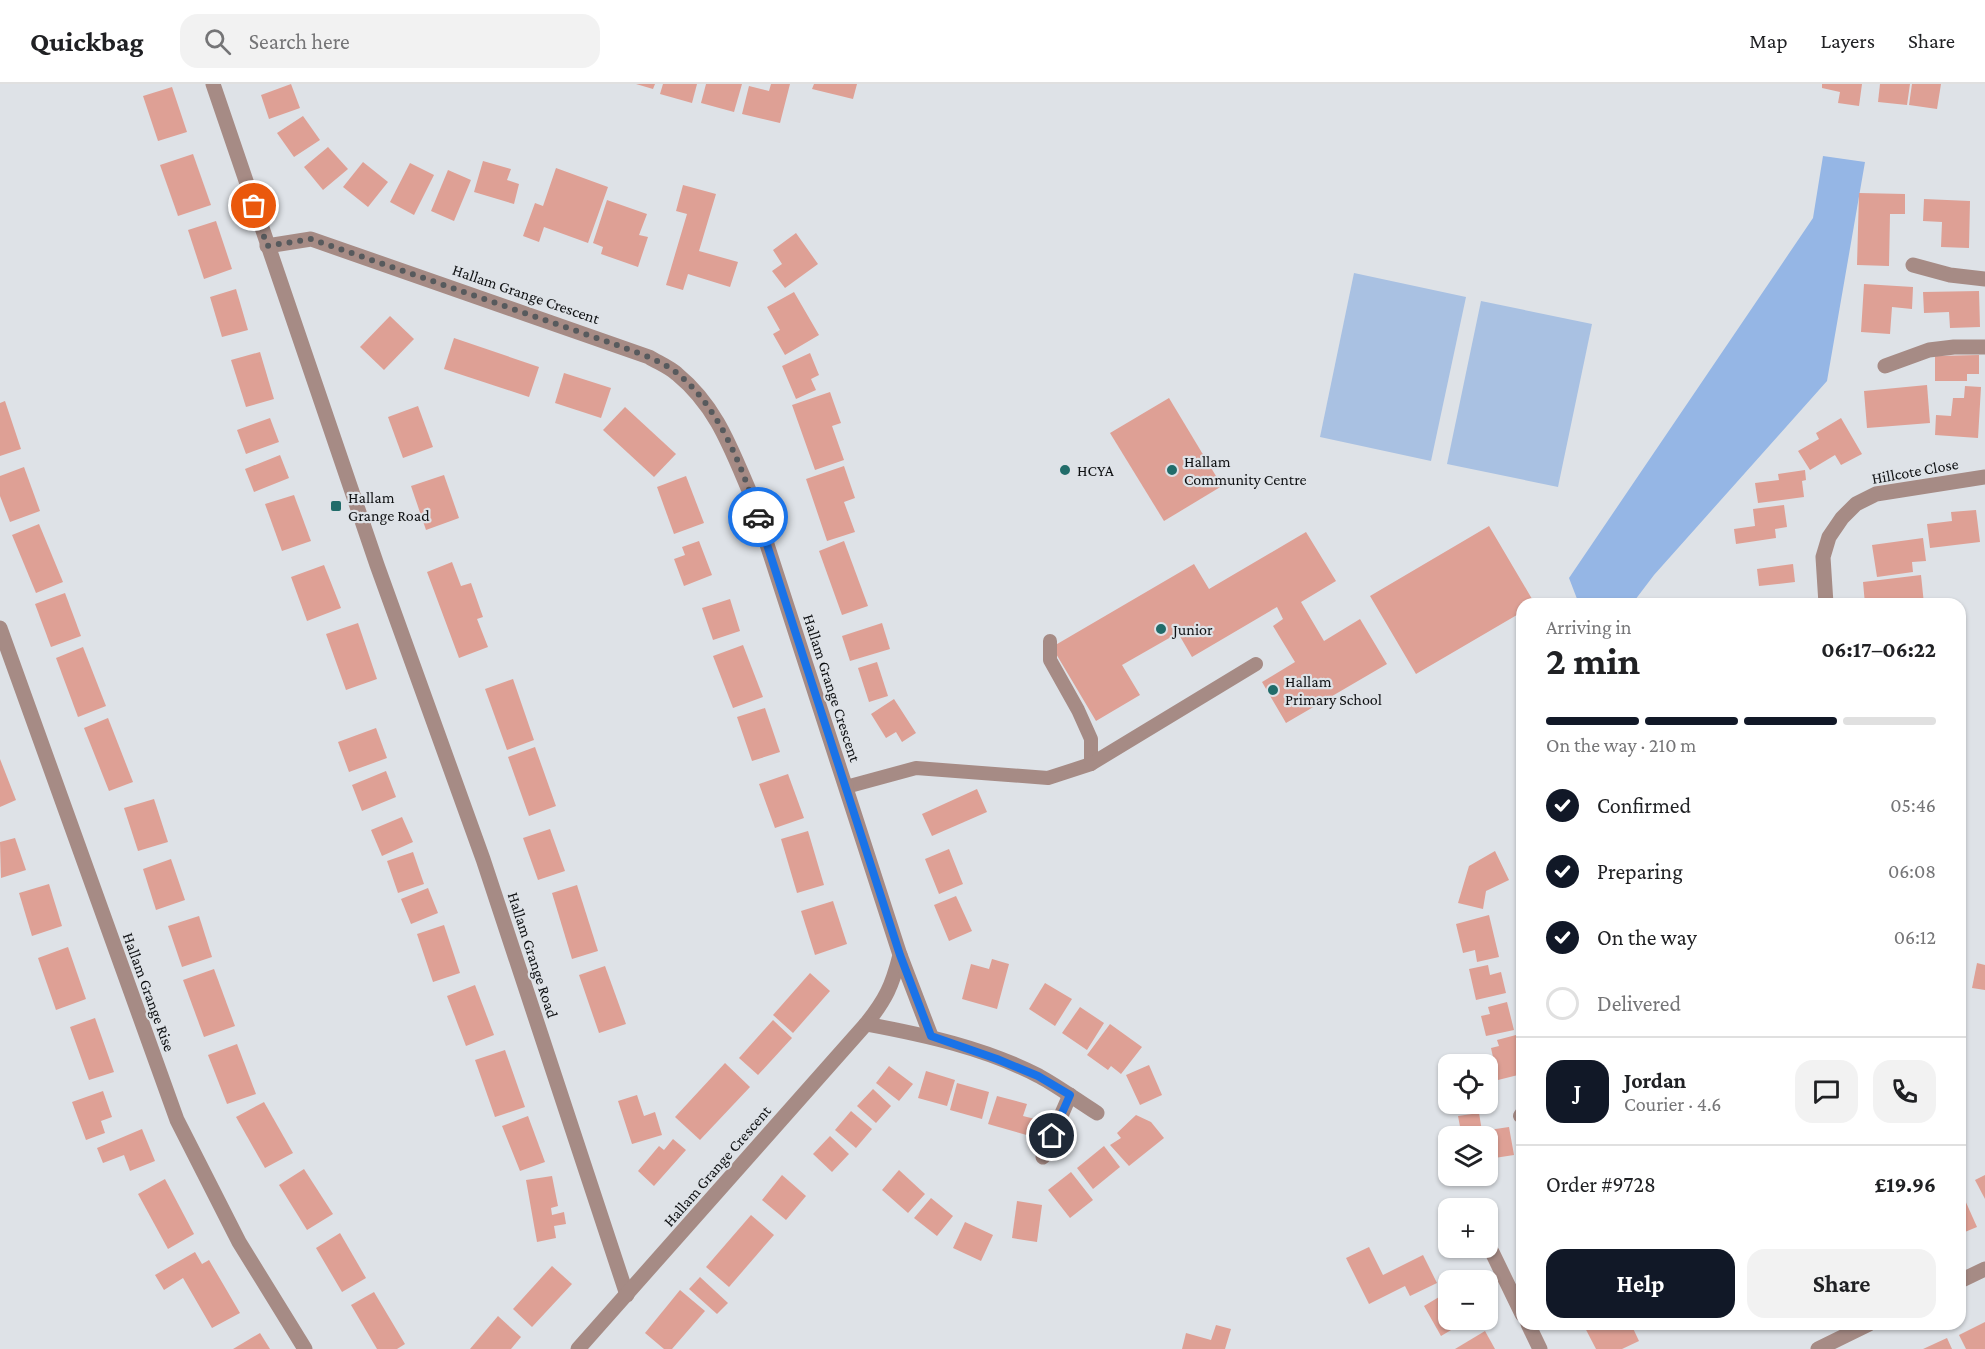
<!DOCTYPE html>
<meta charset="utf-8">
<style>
:root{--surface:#fff;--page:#f2f2f2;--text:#202124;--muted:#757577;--line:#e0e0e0;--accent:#111827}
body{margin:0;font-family:"Crimson Pro",serif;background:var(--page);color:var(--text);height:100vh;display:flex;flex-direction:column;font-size:22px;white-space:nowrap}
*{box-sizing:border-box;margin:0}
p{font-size:20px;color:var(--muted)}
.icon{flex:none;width:33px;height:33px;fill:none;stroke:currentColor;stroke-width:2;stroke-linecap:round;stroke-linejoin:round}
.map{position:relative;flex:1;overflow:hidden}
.side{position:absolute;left:1516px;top:514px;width:450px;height:732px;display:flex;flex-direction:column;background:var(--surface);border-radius:18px;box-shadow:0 2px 4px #0004}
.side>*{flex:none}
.controls{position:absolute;left:1438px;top:970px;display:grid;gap:12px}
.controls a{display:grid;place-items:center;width:60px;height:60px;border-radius:12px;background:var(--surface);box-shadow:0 2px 4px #0004;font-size:30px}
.pin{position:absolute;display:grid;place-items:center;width:51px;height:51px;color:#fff;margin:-26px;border:3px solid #fff;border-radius:50%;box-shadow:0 2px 6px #0007}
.courier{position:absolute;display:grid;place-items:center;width:60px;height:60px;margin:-30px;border:4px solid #1a73e8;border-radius:50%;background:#fff;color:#222;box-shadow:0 2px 8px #0007}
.overview em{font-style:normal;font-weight:700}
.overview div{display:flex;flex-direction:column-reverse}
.overview{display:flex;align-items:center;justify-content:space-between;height:102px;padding:0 30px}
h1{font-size:39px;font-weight:700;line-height:45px}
.bar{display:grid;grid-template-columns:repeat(4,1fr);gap:9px 6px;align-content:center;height:72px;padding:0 30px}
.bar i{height:8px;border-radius:4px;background:var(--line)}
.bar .selected{background:var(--accent)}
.bar p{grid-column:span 4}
.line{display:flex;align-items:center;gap:15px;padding:0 30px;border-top:2px solid var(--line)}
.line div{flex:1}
.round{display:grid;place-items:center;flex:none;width:63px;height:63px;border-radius:18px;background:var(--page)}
ol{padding:0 30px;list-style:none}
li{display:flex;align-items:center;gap:18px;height:66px}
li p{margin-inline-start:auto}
li .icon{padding:6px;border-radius:50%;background:var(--accent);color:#fff;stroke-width:4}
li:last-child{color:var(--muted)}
li i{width:33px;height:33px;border:3px solid var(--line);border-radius:50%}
.action{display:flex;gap:12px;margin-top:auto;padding:12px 30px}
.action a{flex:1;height:69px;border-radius:18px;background:var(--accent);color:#fff;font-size:24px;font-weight:700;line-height:69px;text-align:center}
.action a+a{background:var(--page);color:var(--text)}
header{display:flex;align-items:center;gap:36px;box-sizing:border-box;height:84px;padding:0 30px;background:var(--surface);border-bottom:2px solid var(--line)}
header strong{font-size:28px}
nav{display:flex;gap:33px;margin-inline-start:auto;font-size:21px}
.search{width:420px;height:54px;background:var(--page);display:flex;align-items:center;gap:15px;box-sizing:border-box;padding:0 21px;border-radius:18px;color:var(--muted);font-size:22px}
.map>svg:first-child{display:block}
.green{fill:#a9c1e2}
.forest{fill:#95b6e5}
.building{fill:#dea095}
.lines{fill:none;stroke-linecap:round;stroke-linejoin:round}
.lane{stroke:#a68b85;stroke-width:14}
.street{stroke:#a68b85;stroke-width:15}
.done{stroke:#575a5d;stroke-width:6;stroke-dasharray:0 10.8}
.route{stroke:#1a73e8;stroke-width:8}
.poi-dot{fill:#216c6a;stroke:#dee2e7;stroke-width:2}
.labels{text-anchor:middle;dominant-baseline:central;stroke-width:4.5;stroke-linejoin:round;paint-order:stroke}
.street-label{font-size:16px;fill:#0f1113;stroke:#dee2e7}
.poi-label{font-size:16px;fill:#0f1113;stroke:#dee2e7;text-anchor:start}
</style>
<header>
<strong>Quickbag</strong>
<div class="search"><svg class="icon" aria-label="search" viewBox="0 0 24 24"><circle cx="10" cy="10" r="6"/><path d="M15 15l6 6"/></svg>Search here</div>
<nav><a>Map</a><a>Layers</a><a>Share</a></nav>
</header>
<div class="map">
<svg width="1985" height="1265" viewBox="0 0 1985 1265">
<rect width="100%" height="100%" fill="#dee2e7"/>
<g class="green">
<polygon points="1354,189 1466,213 1431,377 1320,353"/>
<polygon points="1481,217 1592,240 1558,403 1447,380"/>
</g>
<polygon class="forest" points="1823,72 1865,78 1827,297 1654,491 1632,520 1579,520 1569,494 1813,134"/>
<g class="building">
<polygon points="291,0 300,24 269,35 261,11"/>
<polygon points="636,0 655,0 653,5"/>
<polygon points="663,0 697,0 692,19 660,10"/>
<polygon points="706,0 742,0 734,28 701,19"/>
<polygon points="771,0 790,0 780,39 742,30 749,2 769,7"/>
<polygon points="814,0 857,0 853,15 812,5"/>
<polygon points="1822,0 1862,0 1859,22 1838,19 1840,8 1822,4"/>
<polygon points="1880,0 1910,0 1907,21 1878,18"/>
<polygon points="1912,0 1941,0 1937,25 1909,21"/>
<polygon points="172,3 187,48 158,57 143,12"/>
<polygon points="303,32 320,56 294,73 277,49"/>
<polygon points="328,63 348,85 323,106 304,83"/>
<polygon points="193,70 211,121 178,132 160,81"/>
<polygon points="483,77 511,85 507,96 519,100 514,120 474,108"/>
<polygon points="363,78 388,98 368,123 343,103"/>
<polygon points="410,79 434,91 414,131 390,118"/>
<polygon points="556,84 608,103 588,159 544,143 539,158 523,152 535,119 543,122"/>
<polygon points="448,86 471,96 454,137 431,127"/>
<polygon points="683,101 716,110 699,167 738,178 730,203 688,190 683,206 666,201 687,130 676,127"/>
<polygon points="1859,109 1905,110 1905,130 1890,130 1889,182 1857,181"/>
<polygon points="1924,115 1970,117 1969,164 1941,163 1942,138 1923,137"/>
<polygon points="607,116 647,130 639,151 648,153 638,183 601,170 603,163 593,159"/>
<polygon points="216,137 232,185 204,195 188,146"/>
<polygon points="796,149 818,180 785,204 772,187 782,180 773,166"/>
<polygon points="1864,200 1913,203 1912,225 1892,223 1890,250 1861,248"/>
<polygon points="236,205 248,246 222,253 210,213"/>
<polygon points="1979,207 1980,243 1950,244 1949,228 1924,229 1923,208"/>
<polygon points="794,208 819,251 785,271 773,250 780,246 767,223"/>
<polygon points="390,232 414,255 384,286 360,263"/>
<polygon points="454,254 539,283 529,313 444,285"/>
<polygon points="260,268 274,315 246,323 231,276"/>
<polygon points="810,269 819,291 811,295 816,306 796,315 782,282"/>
<polygon points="1979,271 1979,290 1967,290 1967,297 1935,297 1935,272"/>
<polygon points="564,289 611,304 601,334 555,319"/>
<polygon points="1927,301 1930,339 1867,344 1864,307"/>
<polygon points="1965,302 1981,303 1978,354 1935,351 1936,331 1951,332 1953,314 1964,314"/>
<polygon points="830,308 841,339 832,342 844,376 815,386 792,321"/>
<polygon points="1169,314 1222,402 1164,437 1110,349"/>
<polygon points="5,317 21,365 0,372 0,319"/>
<polygon points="418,322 433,363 403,374 388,333"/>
<polygon points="625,323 676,370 654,393 603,346"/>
<polygon points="270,334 279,358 246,370 237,346"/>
<polygon points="1841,334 1862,370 1841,381 1835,371 1810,386 1798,367 1819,355 1816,349"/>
<polygon points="280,371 289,394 254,408 245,385"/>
<polygon points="844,382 855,414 844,418 855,448 827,457 806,395"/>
<polygon points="24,383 40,427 10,438 0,412 0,392"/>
<polygon points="1805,386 1806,396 1802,397 1804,413 1758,419 1755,399 1779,396 1778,390"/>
<polygon points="444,391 459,434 426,446 411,402"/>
<polygon points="686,392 704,439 674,450 657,403"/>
<polygon points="294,411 311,457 282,467 265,420"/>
<polygon points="1784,421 1787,443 1775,445 1776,454 1736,460 1734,445 1755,442 1753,425"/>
<polygon points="1976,426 1980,458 1930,464 1927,440 1952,437 1951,428"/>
<polygon points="39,440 63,498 36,509 12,451"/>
<polygon points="1489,442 1535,520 1522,520 1522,528 1416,590 1370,512"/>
<polygon points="1306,448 1336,497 1301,518 1324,557 1360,535 1387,580 1286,639 1262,598 1295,578 1273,542 1283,535 1277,523 1192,573 1178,549 1122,581 1140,611 1096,637 1052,563 1194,480 1209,505"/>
<polygon points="1923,454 1926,477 1912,478 1913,488 1877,493 1872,461"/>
<polygon points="699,457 712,491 684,502 674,475 685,471 682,463"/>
<polygon points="844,457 868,522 842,531 819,467"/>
<polygon points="452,478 461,502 471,499 483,533 477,535 488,563 459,574 427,488"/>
<polygon points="1793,480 1795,498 1759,502 1757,485"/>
<polygon points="324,481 341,524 307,537 291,493"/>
<polygon points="1921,491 1924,520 1887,520 1886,518 1865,520 1863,498"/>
<polygon points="65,509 81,552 51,563 35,520"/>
<polygon points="1795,514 1796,520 1767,520 1766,517"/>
<polygon points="730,515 740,547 713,556 702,524"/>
<polygon points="358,539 377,595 346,606 326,550"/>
<polygon points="882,539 890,565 850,577 842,552"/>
<polygon points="743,561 763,613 733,624 713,572"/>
<polygon points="83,563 106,622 78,633 56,574"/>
<polygon points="877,578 888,612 869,618 858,584"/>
<polygon points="513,595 534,656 507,666 485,605"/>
<polygon points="894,615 916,649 902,658 896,648 886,654 871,630"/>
<polygon points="765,624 780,668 752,677 737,633"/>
<polygon points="108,634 133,698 109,707 84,644"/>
<polygon points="376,644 387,674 349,688 338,658"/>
<polygon points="535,663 556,722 529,732 508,673"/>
<polygon points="0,675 16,716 0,723"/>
<polygon points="386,687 396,713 362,727 352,701"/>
<polygon points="788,690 804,734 775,744 759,700"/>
<polygon points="977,705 987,728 932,752 922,730"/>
<polygon points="154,715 168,758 138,767 124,724"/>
<polygon points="402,733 413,758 382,772 371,746"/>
<polygon points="550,745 565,787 538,796 523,754"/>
<polygon points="808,747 824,801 797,809 781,755"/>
<polygon points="15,754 26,786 1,794 0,758"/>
<polygon points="949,765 963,800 939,810 925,775"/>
<polygon points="1495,767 1509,796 1486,807 1483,825 1458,819 1469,782"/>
<polygon points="413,768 424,800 398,809 387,777"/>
<polygon points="171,775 185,816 156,826 143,785"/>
<polygon points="49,800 62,842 32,852 19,809"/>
<polygon points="577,801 598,867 572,875 552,809"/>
<polygon points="428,804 438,829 411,840 401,815"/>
<polygon points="956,812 972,847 949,857 934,821"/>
<polygon points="833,817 847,860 815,871 801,827"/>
<polygon points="1489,831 1499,873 1477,878 1475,866 1463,869 1456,840"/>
<polygon points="199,832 212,873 182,883 168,842"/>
<polygon points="444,841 460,889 433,898 417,850"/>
<polygon points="68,863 86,915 56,926 38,874"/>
<polygon points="992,875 1009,880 997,925 962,915 971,880 989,885"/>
<polygon points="1977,879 1985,881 1985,906 1972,904"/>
<polygon points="1488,881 1490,891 1501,888 1506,909 1476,916 1469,885"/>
<polygon points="605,882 626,940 599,949 579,891"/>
<polygon points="214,885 235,942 204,953 183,896"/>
<polygon points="810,889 830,907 793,949 773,931"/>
<polygon points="1045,899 1072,915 1055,942 1029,925"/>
<polygon points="475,901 494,951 466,962 447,912"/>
<polygon points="1507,918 1514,946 1486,952 1481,932 1490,930 1488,923"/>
<polygon points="1080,923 1104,939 1087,966 1062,949"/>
<polygon points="95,934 114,988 89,996 70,943"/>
<polygon points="773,936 792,954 758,991 739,974"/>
<polygon points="1110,940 1142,963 1121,990 1111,982 1108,986 1087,971"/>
<polygon points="1516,951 1522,975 1522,990 1498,996 1491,964 1499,962 1497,956"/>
<polygon points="237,960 256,1010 227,1020 208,971"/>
<polygon points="505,966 525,1023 495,1033 475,976"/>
<polygon points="725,979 750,1003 700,1056 675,1033"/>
<polygon points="1149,981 1162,1011 1140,1021 1126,991"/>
<polygon points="889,982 913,1000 899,1017 876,999"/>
<polygon points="926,987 955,996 947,1022 918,1014"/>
<polygon points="957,999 989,1008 982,1035 950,1026"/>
<polygon points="873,1005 891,1022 876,1039 857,1022"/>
<polygon points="103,1007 112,1033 101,1037 105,1049 86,1056 72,1018"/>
<polygon points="637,1011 644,1032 655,1028 662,1051 632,1060 618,1017"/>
<polygon points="997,1012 1027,1020 1023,1032 1035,1035 1030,1052 988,1040"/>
<polygon points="264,1018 293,1069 265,1084 236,1033"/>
<polygon points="851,1027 872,1045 856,1064 835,1046"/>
<polygon points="1479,1029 1482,1047 1509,1043 1514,1071 1488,1075 1488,1053 1462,1053 1458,1032"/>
<polygon points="1136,1031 1151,1038 1164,1054 1129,1082 1110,1061 1121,1054 1117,1049"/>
<polygon points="528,1032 545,1078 520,1087 502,1042"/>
<polygon points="142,1045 155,1077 130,1087 124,1071 103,1079 97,1064"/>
<polygon points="830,1052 849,1070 832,1088 813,1070"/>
<polygon points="673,1055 686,1066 654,1102 638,1087 659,1062 664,1066"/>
<polygon points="1104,1062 1120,1083 1093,1105 1077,1084"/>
<polygon points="304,1085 333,1130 307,1146 279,1101"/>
<polygon points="899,1086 925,1110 908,1129 882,1106"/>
<polygon points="1071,1088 1093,1116 1070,1134 1048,1106"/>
<polygon points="782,1091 806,1112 786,1136 762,1116"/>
<polygon points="1985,1091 1985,1115 1975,1096"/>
<polygon points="552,1092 558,1122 551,1124 552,1131 564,1128 566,1140 554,1142 556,1154 537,1158 526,1096"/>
<polygon points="165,1095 194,1150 168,1165 138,1110"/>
<polygon points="1960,1105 1977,1143 1960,1150"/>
<polygon points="931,1114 953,1132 937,1152 914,1134"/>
<polygon points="1017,1117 1042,1121 1037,1158 1012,1154"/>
<polygon points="751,1131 774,1151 729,1203 706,1183"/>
<polygon points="965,1138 993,1151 981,1177 953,1164"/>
<polygon points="340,1149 366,1194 342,1208 316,1164"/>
<polygon points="1369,1163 1383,1191 1423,1171 1437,1199 1410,1212 1405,1202 1369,1220 1346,1174"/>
<polygon points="195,1168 202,1180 209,1176 240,1229 212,1244 183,1194 164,1206 155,1191"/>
<polygon points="552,1182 572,1200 532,1243 513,1225"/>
<polygon points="700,1193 728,1219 717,1230 689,1205"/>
<polygon points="680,1206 705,1227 672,1265 664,1265 645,1249"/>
<polygon points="1449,1207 1449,1236 1468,1236 1441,1252 1424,1222"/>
<polygon points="374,1208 405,1260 397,1265 377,1265 351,1221"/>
<polygon points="498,1232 521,1253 511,1265 470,1265"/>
<polygon points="1985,1238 1985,1265 1966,1265 1959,1251"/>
<polygon points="1583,1240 1631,1240 1639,1257 1622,1265 1596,1265"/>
<polygon points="1216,1241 1231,1245 1225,1265 1182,1265 1186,1249 1211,1256"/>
<polygon points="1485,1247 1495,1265 1455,1265"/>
<polygon points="260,1249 270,1265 233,1265"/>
<polygon points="1947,1254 1952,1265 1923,1265"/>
</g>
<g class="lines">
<g class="lane">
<polyline points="1050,557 1050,576 1078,626 1091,655 1091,680"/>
<polyline points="846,703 916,684 1048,694 1091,680 1256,580"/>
<polyline points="1520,1032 1522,1029"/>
</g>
<g class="street">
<polyline points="213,0 377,481 483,775 627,1211"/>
<path d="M267 162 311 155 649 273C659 279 669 283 677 290 717 323 731 365 751 411L900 871C892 902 886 915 866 940L578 1265"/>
<polyline points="1913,181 1950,191 1985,195"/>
<polyline points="1885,282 1929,266 1954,263 1985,263"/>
<polyline points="1826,520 1823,473 1829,453 1842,434 1856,420 1876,410 1985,393"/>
<polyline points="0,544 177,1036 239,1158 305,1265"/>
<polyline points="900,871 931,952"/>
<path d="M866 940C925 951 985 964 1039 992 1059 1003 1078 1017 1097 1029"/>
<polyline points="1043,1073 1070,1011"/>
<polyline points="1492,1168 1522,1230"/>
<polyline points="1960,1197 1985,1185"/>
<polyline points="1528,1240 1540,1265"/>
<polyline points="1818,1265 1869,1240"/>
</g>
</g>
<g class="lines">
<path class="done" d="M254 122 267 162 311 155 614 260C635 268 659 275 677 289 719 323 742 382 758 433"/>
<polyline class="route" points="758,433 900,871 931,952 997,975 1038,992 1070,1011 1052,1052"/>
</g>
<g class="poi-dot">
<circle cx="1065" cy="386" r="6"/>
<circle cx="1172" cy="386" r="6"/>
<rect x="330" y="416" width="12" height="12" rx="3"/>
<circle cx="1161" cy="545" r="6"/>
<circle cx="1273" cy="606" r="6"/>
</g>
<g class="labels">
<g class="street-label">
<text transform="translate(526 210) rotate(19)">Hallam Grange Crescent</text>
<text transform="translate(1915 387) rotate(-10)">Hillcote Close</text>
<text transform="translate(832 604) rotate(72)">Hallam Grange Crescent</text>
<text transform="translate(533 871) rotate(72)">Hallam Grange Road</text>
<text transform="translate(149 908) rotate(70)">Hallam Grange Rise</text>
<text transform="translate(717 1082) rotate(-49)">Hallam Grange Crescent</text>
</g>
<g class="poi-label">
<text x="1184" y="377">Hallam<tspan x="1184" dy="18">Community Centre</tspan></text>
<text x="1077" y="386">HCYA</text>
<text x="348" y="413">Hallam<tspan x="348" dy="18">Grange Road</tspan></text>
<text x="1173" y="545">Junior</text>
<text x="1285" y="597">Hallam<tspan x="1285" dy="18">Primary School</tspan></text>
</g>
</g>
</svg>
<div class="controls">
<a><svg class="icon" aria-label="locate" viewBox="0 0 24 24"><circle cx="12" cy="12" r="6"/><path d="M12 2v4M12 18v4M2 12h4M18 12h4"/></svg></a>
<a><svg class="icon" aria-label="layers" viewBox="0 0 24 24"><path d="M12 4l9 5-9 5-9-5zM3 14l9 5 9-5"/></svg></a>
<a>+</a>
<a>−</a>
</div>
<div class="pin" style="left:254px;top:122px;background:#ea580c"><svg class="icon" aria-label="bag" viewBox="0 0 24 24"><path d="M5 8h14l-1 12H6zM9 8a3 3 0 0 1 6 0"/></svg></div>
<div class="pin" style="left:1052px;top:1052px;background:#1f2937"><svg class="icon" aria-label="home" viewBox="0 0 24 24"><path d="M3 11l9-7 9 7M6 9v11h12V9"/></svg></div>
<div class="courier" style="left:758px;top:433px"><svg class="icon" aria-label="car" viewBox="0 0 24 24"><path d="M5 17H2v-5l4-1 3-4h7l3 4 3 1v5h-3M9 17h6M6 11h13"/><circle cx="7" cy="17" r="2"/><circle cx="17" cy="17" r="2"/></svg></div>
<section class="side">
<div class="overview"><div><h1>2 min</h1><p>Arriving in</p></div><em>06:17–06:22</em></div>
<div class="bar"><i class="selected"></i><i class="selected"></i><i class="selected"></i><i></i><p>On the way · 210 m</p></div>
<ol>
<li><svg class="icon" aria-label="check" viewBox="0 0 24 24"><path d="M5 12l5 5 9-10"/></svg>Confirmed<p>05:46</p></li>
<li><svg class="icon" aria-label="check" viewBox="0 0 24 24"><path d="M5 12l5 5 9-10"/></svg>Preparing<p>06:08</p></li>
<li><svg class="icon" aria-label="check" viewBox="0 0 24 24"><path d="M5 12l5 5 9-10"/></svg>On the way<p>06:12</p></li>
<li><i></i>Delivered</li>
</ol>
<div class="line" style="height:108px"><b class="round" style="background:var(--accent);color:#fff">J</b><div><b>Jordan</b><p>Courier · 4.6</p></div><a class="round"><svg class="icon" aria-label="chat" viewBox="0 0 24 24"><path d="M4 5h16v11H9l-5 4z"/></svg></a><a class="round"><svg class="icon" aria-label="phone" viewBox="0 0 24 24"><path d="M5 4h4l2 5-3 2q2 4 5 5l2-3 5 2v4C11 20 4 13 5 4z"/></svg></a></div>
<div class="line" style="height:78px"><div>Order #9728</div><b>£19.96</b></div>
<div class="action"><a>Help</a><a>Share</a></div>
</section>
</div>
